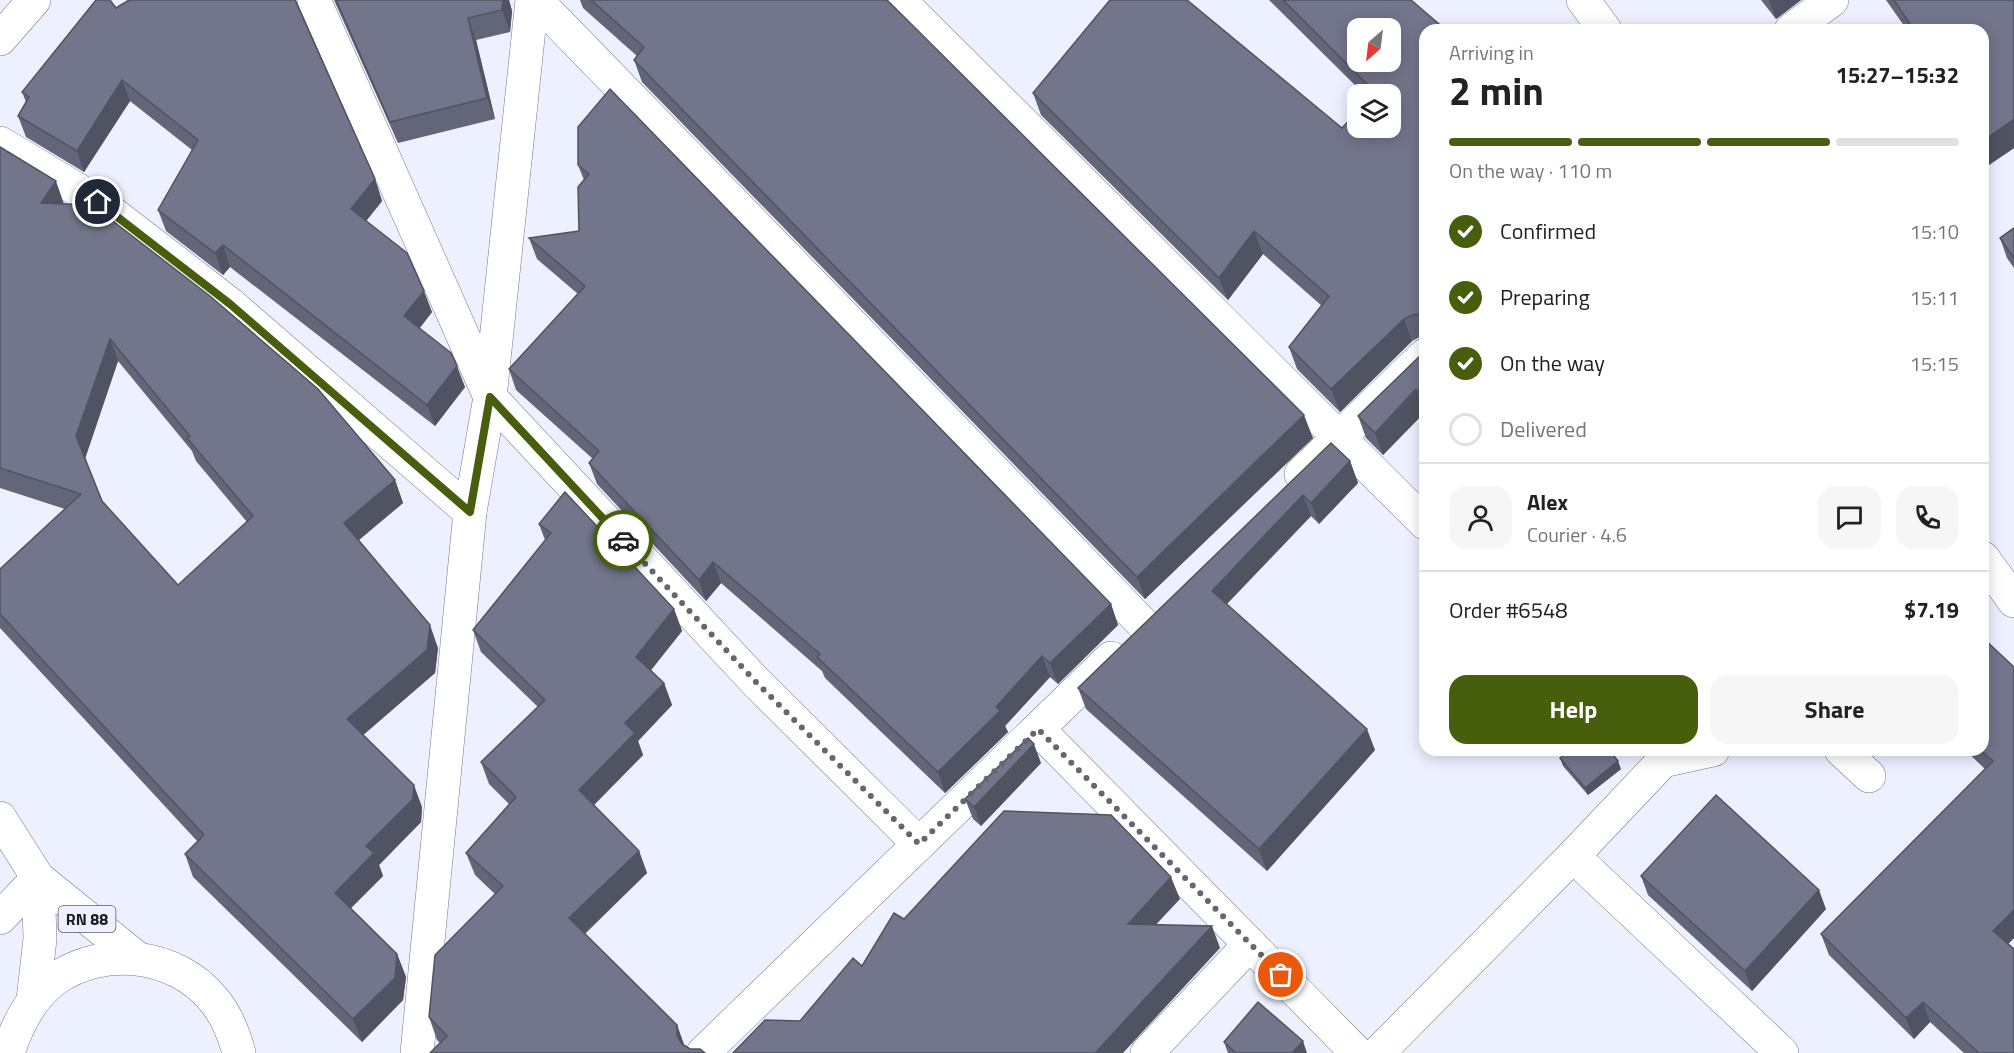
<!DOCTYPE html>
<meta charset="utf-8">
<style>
:root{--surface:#fff;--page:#f6f6f6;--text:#222;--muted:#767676;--line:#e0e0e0;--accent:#475f0c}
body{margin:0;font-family:"Titillium Web",sans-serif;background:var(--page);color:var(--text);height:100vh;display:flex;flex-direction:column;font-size:22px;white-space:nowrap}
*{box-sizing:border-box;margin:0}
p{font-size:20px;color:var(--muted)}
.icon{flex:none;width:33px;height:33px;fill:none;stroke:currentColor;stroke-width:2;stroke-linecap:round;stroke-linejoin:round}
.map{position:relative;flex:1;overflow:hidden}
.panel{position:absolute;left:1419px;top:24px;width:570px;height:732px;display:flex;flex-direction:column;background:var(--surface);border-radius:18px;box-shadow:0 3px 15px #0003}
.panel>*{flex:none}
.needle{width:39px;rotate:208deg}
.controls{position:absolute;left:1347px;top:18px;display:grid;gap:12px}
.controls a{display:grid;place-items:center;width:54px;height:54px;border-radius:12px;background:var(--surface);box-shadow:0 3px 15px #0003;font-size:30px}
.pin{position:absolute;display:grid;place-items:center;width:51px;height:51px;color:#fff;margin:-26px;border:3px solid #fff;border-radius:50%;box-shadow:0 2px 6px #0007}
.courier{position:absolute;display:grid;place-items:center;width:60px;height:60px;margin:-30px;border:4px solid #475f0c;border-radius:50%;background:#fff;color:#222;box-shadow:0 2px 8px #0007}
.overview em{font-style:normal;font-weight:700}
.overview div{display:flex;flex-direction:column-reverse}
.overview{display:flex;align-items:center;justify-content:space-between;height:102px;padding:0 30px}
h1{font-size:39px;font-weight:700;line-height:45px}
.bar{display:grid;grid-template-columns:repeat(4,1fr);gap:9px 6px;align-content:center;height:72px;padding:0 30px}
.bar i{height:8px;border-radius:4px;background:var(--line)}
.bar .current{background:var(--accent)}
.bar p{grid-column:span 4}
.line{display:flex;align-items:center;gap:15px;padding:0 30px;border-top:2px solid var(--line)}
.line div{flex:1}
.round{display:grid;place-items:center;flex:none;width:63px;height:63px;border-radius:18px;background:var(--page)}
ol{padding:0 30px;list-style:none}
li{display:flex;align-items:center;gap:18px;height:66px}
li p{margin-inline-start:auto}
li .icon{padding:6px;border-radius:50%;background:var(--accent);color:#fff;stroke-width:4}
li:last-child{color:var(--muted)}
li i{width:33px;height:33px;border:3px solid var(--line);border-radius:50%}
.action{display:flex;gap:12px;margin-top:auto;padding:12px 30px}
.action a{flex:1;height:69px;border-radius:18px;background:var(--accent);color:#fff;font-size:24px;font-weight:700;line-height:69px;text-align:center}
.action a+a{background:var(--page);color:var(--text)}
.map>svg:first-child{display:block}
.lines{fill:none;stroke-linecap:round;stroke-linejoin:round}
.minor-casing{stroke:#75788e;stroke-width:34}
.primary-casing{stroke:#75788e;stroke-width:34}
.minor{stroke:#fff;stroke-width:33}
.primary{stroke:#fff;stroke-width:33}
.wall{fill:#636578;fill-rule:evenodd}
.shaded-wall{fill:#505361}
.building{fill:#73768b;stroke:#505361;stroke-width:1.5;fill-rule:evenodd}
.done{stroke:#646670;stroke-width:6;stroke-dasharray:0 10.8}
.route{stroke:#475f0c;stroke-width:8}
.labels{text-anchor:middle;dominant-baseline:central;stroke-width:4.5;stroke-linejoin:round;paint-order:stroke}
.shield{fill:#edf0fe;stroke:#595b65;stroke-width:1.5}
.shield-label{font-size:16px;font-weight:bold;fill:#1a1b24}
</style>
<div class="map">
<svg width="2014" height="1053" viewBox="0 0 2014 1053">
<rect width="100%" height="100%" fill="#edf0fe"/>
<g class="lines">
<defs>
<g id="minor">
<polyline points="314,0 490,397 756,682 919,844"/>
<polyline points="536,0 1144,625"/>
<polyline points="899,0 1425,523"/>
<polyline points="1583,0 1605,30"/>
<polyline points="1791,30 1832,0"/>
<polyline points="0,39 34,0"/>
<polyline points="0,143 98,202 230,304 470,512"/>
<polyline points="1301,474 1425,355"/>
<polyline points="1983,558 2014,601"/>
<polyline points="1038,729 1357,1053"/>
<polyline points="1841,750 1869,776"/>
<polyline points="1573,856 1782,1053"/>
<polyline points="0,918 38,878"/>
<polyline points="417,1053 470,512 490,397 532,0"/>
<polyline points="703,1053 1111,658"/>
<polyline points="1147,1053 1250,944"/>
<polyline points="1378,1053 1573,856 1663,761 1713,750"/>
</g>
<g id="primary">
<polyline points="0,818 38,878 137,958"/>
<polyline points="33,1000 40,939 38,878"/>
<path d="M8 1053C17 1025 30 998 54 980 102 945 175 953 213 999 226 1014 234 1034 239 1053"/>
</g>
</defs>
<use href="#minor" class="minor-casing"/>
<use href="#primary" class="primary-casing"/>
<use href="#minor" class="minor"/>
<use href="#primary" class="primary"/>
</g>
<g class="wall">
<polygon points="129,0 296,0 375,179 382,201 366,221 432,312 420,328 465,387 435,426 230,267 223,275 166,231 158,210 192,150 130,101 84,172 26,137 18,116 26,102 22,92 116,8"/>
<polygon points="334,0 509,0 512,11 510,32 476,40 495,119 398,143"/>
<polygon points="580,0 887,0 1313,438 1145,599 642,82 634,60 637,56 583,8"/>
<polygon points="1269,0 1411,0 1425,30 1425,337 1420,337 1412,341 1340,412 1297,369 1289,347 1322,306 1263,254 1228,300 1041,115 1033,93 1342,128 1390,94 1364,94"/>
<polygon points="1761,0 1801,0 1776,19"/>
<polygon points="1886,0 2014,0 2014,148 1983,169 1983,30 1907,30"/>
<path d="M0 147 64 204 395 480 403 503 358 540 438 648 435 673 363 735 422 807 421 822 379 865 383 876 351 908 397 954 406 977 403 1000 362 1042 193 877 185 854 198 842 0 628V569L65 509 0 488ZM118 361 192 451 196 461 247 522 178 585 102 501 85 458Z"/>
<polygon points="578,165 1111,604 1118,625 1058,684 1050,677 1005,726 1008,732 945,793 825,678 822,671 721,583 706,601 597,484 589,463 593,459 516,390 509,369 578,294 537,259 529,238 579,231 584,180"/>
<polygon points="2014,228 2014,268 2007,258 2000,238"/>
<polygon points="1425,351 1425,412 1383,455 1366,438 1358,416"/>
<polygon points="1331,443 1350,461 1358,483 1319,524 1311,516 1227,604 1375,750 1267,871 1086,709 1078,688"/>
<polygon points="539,524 674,609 682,631 651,670 664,683 672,705 638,741 643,755 594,805 639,851 647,873 585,934 677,1025 684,1046 690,1049 705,1053 440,1043 437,1040 429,1017 495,894 475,875 466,853 509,804 489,784 481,762 538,707 481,652 473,630 545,540"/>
<polygon points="2014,667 2014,938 2008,944 2014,1053 1964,1053 1930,1022 1914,1039 1829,955 1821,934 1985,769 1965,750 1983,750"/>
<polygon points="1560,758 1621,769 1588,795 1563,766"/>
<polygon points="1041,763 981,826 973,819 965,799"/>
<polygon points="1641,876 1826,909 1752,991 1648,895"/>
<polygon points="1224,1042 1307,1053 1228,1053"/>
</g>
<g class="shaded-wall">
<polygon points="503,0 509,0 512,11 510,32 502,10"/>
<polygon points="1769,0 1801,0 1776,19"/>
<polygon points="468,18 476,40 495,119 487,98"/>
<polygon points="122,80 130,101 84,172 77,151"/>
<polygon points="2014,119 2014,148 1983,169 1983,141"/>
<polygon points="375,179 382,201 359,230 351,209"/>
<polygon points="56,181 64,204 50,226 41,203"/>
<polygon points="1254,231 1263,254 1228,300 1219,278"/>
<polygon points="223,245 230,267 223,275 215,253"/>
<polygon points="424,291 432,312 412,337 404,316"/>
<polygon points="1404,319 1412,341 1340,412 1331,389"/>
<polygon points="110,339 118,361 85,459 76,436"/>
<polygon points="457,366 465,387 435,426 427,405"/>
<polygon points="1416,389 1425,412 1383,455 1375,433"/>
<polygon points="1304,415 1313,438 1145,599 1137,577"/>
<polygon points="1350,461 1358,483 1319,524 1311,503"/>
<polygon points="395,480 403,503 352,546 344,523"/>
<polygon points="1303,495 1311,516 1219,612 1212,591"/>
<polygon points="713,562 721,583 706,601 699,580"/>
<polygon points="1111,604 1118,625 1058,684 1050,663"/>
<polygon points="674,609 682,631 644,679 636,657"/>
<polygon points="430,625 438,648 435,673 355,742 347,719"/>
<polygon points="1042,656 1050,677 1005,726 1008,732 945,793 938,772"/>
<polygon points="664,683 672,705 638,741 643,755 587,812 579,790 625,723"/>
<polygon points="1367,729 1375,750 1267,871 1259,849"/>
<polygon points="1034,744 1041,763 981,826 974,807"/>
<polygon points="1618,761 1621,769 1588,795 1585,788"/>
<polygon points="414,785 422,807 421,822 379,865 383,876 343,916 335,893 366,846"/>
<polygon points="639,851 647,873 577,940 569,918"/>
<polygon points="1171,877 1180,899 1136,946 1128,924"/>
<polygon points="1819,890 1826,909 1752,991 1745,971"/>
<polygon points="2014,910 2014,938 2001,951 1993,931"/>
<polygon points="1212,926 1220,948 1123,1053 1095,1053"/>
<polygon points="397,954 406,977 403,1000 362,1042 353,1019"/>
<polygon points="1923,1002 1930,1022 1914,1039 1906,1018"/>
<polygon points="677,1025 685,1047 685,1053 677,1036"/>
<polygon points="1303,1041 1307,1053 1292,1053"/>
</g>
<g class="building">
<polygon points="96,0 110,0 116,8 129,0 295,0 375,179 351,209 407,253 424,291 404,316 451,353 457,366 427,405 223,245 215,253 158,210 198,140 122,80 77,151 18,116 29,97 22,92"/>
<polygon points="336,0 503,0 502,10 468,18 487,98 390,122"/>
<polygon points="591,0 887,0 1304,415 1137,577 634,60 644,47"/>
<path d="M1110 0H1187L1342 128 1358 111V128H1390V94H1373L1375 92 1283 0H1411L1446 30H1425V316L1421 314 1412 315 1404 319 1331 389 1289 347 1329 296 1254 231 1219 278 1033 93ZM1358 28H1390V62H1358Z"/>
<polygon points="1894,0 2014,0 2014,119 1983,141 1983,30 1914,30"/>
<polygon points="610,89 1111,604 1050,663 1042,656 996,707 1000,711 938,772 817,657 820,654 713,562 699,580 589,463 599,451 509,369 585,286 529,238 579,231 578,187 589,174 578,165 578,127"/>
<path d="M0 147 56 181 41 203 92 205 210 296 318 389 395 480 344 523 430 625 427 650 347 719 414 785 413 799 366 846 374 853 335 893 397 954 395 978 353 1019 185 854 204 835 0 614V569L81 494 0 468ZM110 339 190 436 187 438 253 516 178 585 102 501 76 436Z"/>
<polygon points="2014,228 2014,258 2000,238"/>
<polygon points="1425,351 1425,397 1416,389 1375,433 1358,416"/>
<polygon points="1331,443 1350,461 1311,503 1303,495 1212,591 1367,729 1259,849 1078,688"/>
<polygon points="565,492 674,609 636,657 664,683 625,723 635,733 579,790 639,851 569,918 677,1025 677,1036 682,1044 690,1049 700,1049 705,1053 430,1053 447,1036 429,1017 435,955 503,886 466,853 516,797 481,762 545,700 473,630 551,533 539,524"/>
<polygon points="1983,638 2014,667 2014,910 1993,931 2014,949 2014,1053 1979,1053 1923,1002 1906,1018 1821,934 1993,761 1980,750 1983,750"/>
<polygon points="1028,738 1034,744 974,807 965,799"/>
<polygon points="1570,750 1609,750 1618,761 1585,788 1560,758"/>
<polygon points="1716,795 1819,890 1745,971 1641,876"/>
<polygon points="1004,811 1111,815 1171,877 1128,924 1212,926 1095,1053 733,1053 765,1020 800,1021 853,958 862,966 894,913 904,919"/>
<polygon points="1258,1002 1303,1041 1292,1053 1236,1053 1224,1042"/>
</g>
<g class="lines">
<polyline class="done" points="623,540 756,682 919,844 1038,729 1281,975"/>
<polyline class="route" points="98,202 230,304 470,512 490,397 623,540"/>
</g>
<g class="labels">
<rect class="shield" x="58.5" y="906" width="57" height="26" rx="4.5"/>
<g class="shield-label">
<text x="87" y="919">RN 88</text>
</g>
</g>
</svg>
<div class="controls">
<a><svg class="needle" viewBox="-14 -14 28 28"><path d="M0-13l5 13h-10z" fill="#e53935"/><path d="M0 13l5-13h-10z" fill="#767676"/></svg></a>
<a><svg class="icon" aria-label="layers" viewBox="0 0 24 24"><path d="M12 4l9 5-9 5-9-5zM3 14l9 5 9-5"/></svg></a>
</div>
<div class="pin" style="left:1281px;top:975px;background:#ea580c"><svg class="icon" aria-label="bag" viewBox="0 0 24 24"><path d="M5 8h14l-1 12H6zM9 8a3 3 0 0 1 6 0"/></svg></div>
<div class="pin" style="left:98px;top:202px;background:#1f2937"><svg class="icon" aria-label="home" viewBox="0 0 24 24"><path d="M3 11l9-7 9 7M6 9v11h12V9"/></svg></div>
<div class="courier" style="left:623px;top:540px"><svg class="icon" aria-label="car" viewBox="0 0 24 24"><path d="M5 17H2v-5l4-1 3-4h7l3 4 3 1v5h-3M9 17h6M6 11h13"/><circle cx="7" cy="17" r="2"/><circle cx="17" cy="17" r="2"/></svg></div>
<section class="panel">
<div class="overview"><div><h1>2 min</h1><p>Arriving in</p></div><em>15:27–15:32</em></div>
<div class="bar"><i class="current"></i><i class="current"></i><i class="current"></i><i></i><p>On the way · 110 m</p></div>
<ol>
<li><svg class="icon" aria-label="check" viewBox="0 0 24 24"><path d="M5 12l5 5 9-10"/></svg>Confirmed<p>15:10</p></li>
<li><svg class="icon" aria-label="check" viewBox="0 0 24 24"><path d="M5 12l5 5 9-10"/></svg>Preparing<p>15:11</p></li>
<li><svg class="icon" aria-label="check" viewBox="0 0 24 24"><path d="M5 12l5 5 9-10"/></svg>On the way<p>15:15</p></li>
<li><i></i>Delivered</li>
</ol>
<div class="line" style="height:108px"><a class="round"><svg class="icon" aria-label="person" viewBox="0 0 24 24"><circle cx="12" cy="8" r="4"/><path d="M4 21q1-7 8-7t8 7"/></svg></a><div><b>Alex</b><p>Courier · 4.6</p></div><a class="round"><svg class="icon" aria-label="chat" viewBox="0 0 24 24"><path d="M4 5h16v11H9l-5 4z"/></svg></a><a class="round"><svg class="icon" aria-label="phone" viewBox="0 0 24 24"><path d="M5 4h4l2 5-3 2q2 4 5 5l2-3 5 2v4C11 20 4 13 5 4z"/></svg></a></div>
<div class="line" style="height:78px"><div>Order #6548</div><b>$7.19</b></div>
<div class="action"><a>Help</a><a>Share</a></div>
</section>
</div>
